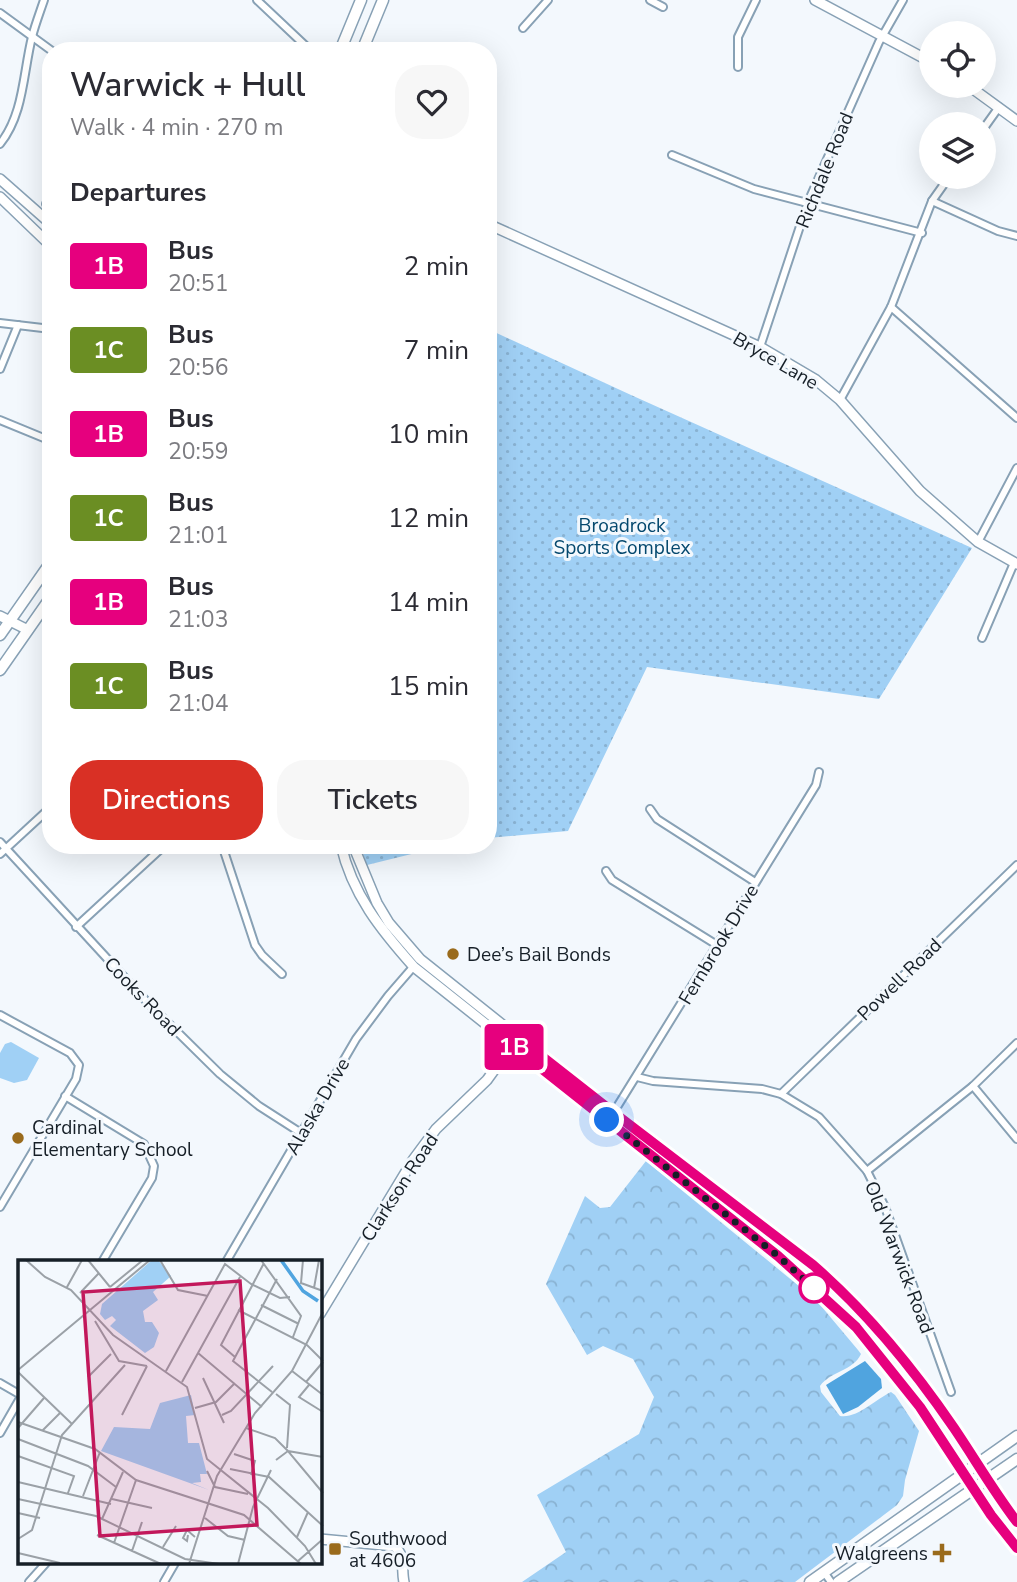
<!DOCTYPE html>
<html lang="en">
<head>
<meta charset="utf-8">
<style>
  body { margin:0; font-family:"Nunito Sans",sans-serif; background:#f7f7f7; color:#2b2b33; height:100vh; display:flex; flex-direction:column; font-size:26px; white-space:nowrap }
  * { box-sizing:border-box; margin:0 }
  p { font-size:23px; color:#7c7c81 }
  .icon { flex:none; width:38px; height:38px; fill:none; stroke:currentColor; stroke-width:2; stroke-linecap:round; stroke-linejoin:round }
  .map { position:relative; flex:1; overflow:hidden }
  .side { position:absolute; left:42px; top:42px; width:455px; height:812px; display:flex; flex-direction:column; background:#fff; border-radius:28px; box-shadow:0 7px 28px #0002 }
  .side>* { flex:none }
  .badge { padding:0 14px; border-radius:5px; font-size:24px; line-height:46px }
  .buttons { position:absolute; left:919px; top:21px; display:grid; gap:14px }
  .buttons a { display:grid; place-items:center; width:77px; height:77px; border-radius:50%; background:#fff; box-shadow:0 7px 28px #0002; font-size:35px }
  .you { position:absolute; width:35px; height:35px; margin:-18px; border:5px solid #fff; border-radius:50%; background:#1a73e8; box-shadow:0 0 0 10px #1a73e833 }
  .map>.badge { position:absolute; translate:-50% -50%; box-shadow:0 0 0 4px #fff }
  h2 { padding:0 28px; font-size:26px; line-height:63px }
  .round { display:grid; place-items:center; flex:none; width:74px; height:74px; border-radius:28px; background:#f7f7f7 }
  .head { display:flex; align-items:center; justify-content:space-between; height:119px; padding:0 28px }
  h1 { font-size:33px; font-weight:600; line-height:52px }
  .primary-button { display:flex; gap:14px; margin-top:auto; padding:14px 28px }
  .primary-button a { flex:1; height:80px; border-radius:28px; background:#d93025; color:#fff; font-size:28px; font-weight:600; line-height:80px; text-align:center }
  .primary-button a+a { background:#f7f7f7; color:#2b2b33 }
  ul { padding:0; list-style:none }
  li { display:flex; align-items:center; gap:21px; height:84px; padding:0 28px }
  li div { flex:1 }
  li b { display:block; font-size:26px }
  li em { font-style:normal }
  li .badge { min-width:77px; font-weight:700; text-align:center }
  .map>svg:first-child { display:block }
</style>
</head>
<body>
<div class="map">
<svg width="1017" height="1582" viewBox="0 0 1017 1582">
  <defs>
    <pattern id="forest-crowns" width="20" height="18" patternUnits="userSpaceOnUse" patternTransform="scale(1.75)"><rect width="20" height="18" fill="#a0d0f5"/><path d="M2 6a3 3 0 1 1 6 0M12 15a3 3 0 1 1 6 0" fill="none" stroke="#89b2d2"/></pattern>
    <pattern id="park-dots" width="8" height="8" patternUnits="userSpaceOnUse" patternTransform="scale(1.75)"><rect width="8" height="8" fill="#a0d0f5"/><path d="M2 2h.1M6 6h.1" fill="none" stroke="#89b2d2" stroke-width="1.8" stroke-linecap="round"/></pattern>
  </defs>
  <rect width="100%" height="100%" fill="#f3f8fd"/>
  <polygon fill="#a0d0f5" points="11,1042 39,1058 27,1080 14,1083 0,1078 0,1053 5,1044"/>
  <path fill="url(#forest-crowns)" d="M646 1161 816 1300 858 1350 861 1354C853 1371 831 1371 820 1386L821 1392 840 1416C857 1419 876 1399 891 1392L895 1395 919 1431 905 1480 903 1496 897 1505 795 1582H522L566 1552 537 1495 639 1434 654 1397 633 1359 603 1346 587 1355 546 1284 585 1196 600 1208 610 1207Z"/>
  <g fill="url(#park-dots)">
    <polygon points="488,329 631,395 972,548 879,699 647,667 568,831 488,838"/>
    <polygon points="360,845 448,845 367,865"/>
  </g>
  <polygon fill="#50a4df" points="865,1361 881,1379 882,1388 858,1407 843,1414 826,1385"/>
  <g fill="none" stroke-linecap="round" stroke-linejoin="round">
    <defs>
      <g id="street">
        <polyline points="257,0 311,51"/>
        <polyline points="650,0 663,7"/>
        <polyline points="0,13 52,51"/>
        <polyline points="523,28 548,0"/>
        <polyline points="738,67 738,37 756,0"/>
        <polyline points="984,128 999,107"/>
        <path d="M0 144C24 114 23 73 32 37 35 25 40 12 44 0"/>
        <polyline points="672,155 754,189 922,233"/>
        <polyline points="932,201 998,231 1017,236"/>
        <polyline points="46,204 51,205"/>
        <polyline points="891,307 1017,418"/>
        <polyline points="0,323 51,329"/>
        <polyline points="760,347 808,202 879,42 903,0"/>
        <polyline points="0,369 18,325"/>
        <polyline points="840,400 891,307 932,201 949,177"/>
        <polyline points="0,420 51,441"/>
        <polyline points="978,542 1017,468"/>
        <polyline points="982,638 1014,563"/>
        <polyline points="650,809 657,819 755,882"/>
        <polyline points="0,842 148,1003 220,1074 259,1106 301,1133"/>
        <polyline points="222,845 255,945 262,955 282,974"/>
        <polyline points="0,854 51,807"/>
        <polyline points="606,871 612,880 717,945"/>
        <polyline points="76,927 165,845"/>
        <polyline points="0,1015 70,1053 79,1065 76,1079 0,1207"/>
        <polyline points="637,1077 653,1081 762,1089 781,1094 819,1117 867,1171 885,1207 951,1392"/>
        <polyline points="973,1086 1017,1139"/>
        <polyline points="781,1094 1017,865"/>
        <polyline points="65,1096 144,1144 154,1166 152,1178 102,1262"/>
        <polyline points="612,1115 816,785 819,772"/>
        <polyline points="867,1171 973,1086 1017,1043"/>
        <polyline points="226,1262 356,1039 388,996 414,966"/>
        <polyline points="0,1383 19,1394"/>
        <polyline points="0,1433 19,1400"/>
        <polyline points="824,1572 831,1582"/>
        <polyline points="29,1582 46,1563"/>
        <polyline points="164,1582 175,1563"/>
      </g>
      <g id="secondary">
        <polyline points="815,0 931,62"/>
        <polyline points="969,86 1017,121"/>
        <polyline points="0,179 51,224"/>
        <polyline points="0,197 51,246"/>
        <polyline points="488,224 760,347 816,380 840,400 920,491 978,542 1017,564"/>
        <polyline points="0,616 28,630"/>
        <path d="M341 845C352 894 381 930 414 967L778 1256 844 1314 890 1367 921 1407 991 1515 1017 1548"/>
        <path d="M353 845 377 903 389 923 420 959 613 1113 813 1265C868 1313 913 1368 954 1428 975 1459 994 1492 1017 1523"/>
        <polyline points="320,1314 413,1160 436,1129 487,1080 515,1041"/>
        <path d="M320 1539 394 1546C406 1555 401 1569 404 1582"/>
      </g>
      <g id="primary">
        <polyline points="340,51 361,0"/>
        <polyline points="362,51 383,0"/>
        <polyline points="0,635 51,562"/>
        <polyline points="0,670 51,597"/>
        <polyline points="810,1582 1017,1436"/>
        <polyline points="838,1582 1017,1459"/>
      </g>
    </defs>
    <use href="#street" stroke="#88a1b5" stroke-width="10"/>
    <use href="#secondary" stroke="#88a1b5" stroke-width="12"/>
    <use href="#primary" stroke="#88a1b5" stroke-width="13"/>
    <use href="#street" stroke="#fff" stroke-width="6"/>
    <use href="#secondary" stroke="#fff" stroke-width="9"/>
    <use href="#primary" stroke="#fff" stroke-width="10"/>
  </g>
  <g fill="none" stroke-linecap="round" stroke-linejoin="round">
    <defs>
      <path id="line" d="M1017 1522C994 1492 975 1459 954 1428 913 1368 868 1313 813 1265L614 1113 517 1037 512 1045 778 1256 856 1327 920 1407 991 1515 1017 1548"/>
    </defs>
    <use href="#line" stroke="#fff" stroke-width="16"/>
    <use href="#line" stroke="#e6007e" stroke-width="10"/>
    <polyline stroke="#161f27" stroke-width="7" stroke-dasharray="0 12.6" points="607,1120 778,1256 814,1288"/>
  </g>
  <g fill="#9a6b1c" stroke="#f3f8fd" stroke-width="2.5">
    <circle cx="453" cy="954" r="7"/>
    <circle cx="18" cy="1138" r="7"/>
    <rect x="328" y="1542" width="14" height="14" rx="3.5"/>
    <path d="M938.5 1542.5h7v7h7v7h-7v7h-7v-7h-7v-7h7z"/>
  </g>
  <circle fill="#fff" stroke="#e6007e" stroke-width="3.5" cx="814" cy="1288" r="14"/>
  <g text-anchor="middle" stroke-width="6" stroke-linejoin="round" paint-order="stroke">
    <g font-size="19" fill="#161f27" stroke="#f3f8fd">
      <text transform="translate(824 170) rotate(-68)" y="7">Richdale Road</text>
      <text transform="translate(776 360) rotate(30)" y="7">Bryce Lane</text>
      <text transform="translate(718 944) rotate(-59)" y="7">Fernbrook Drive</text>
      <text transform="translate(899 979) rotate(-44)" y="7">Powell Road</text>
      <text transform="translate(143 996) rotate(46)" y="7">Cooks Road</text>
      <text transform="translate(317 1106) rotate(-60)" y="7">Alaska Drive</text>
      <text transform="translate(399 1187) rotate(-57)" y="7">Clarkson Road</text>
      <text transform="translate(900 1257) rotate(69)" y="7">Old Warwick Road</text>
    </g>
    <g font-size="19" fill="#04486e" stroke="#f3f8fd">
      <text x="622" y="532">Broadrock<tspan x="622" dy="22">Sports Complex</tspan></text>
    </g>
    <g font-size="19" fill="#161f27" stroke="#f3f8fd" text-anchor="start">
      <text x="467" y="961">Dee’s Bail Bonds</text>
      <text x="32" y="1134">Cardinal<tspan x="32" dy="22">Elementary School</tspan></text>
      <text x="349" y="1545">Southwood<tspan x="349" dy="22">at 4606</tspan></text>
      <text x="928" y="1560" text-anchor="end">Walgreens</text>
    </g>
  </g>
  <g transform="translate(18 1260)">
    <rect width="304" height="304" fill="#f3f8fd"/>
    <path d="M134 0H140L153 16 135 32 140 40 125 51 127 62H134L141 73 136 87 127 93 92 66 98 60 94 56 87 60 82 54 84 44Z" fill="#a0d0f5"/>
    <path d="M173 135 177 155 168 156 170 183H181L189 214H182L183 222 174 223 191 230 83 191 96 167 132 169 142 143Z" fill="#a0d0f5"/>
    <path fill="none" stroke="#50a4df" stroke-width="3.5" d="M263 0 285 31 300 41"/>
    <path fill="none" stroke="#9ba1a7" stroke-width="2" d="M8 0 27 17 53 30 95 75 169 127 189 199 250 248 287 286 298 304M70 0 92 27M142 0 160 30 190 36M243 0 283 56 275 77M285 0 283 23 305 31M49 27 64 0M92 27 125 0M296 28 301 0M62 33 81 13M243 45 281 64M220 50 289 85 305 101M77 61 101 101 129 106M180 93 244 147M217 97 203 85 246 3M0 110 132 0M148 111 207 4 233 24 262 38 272 37M274 111 305 135M0 112 54 164M70 117 93 94M185 118 206 163M164 122 222 17M288 122 305 102M291 125 281 137 305 152M254 132 215 101 259 19M258 134 272 145 269 188M177 148 198 142 217 123M104 155 129 106M204 155 213 151 255 106M0 162 77 189 118 220 226 255 283 304M0 168 26 138M228 168 257 178 270 191 305 197M24 171 42 153M0 179 70 206 98 227M216 194 237 201 233 215M0 196 56 216 50 233M258 200 270 191 305 233M212 209 251 217 305 266M189 211 197 227 230 234M0 222 93 244M65 236 82 192M0 239 78 256 167 299 201 304M94 239 134 248M0 253 22 258M187 258 210 276 227 280M84 259 105 212M79 275 143 304M170 275 169 281 165 278 169 270 177 277M279 277 290 252M0 279 14 270 44 175 107 105M96 283 118 220M145 287 158 266M114 291 124 262M0 293 42 303M280 301 305 279M171 304 199 216 237 153 274 111 305 52M220 304 235 247 253 210"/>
    <path fill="#c2185b" fill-opacity="0.15" stroke="#c2185b" stroke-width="3.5" d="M222 21 239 265 82 276 65 32Z"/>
    <rect width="304" height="304" fill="none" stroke="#161f27" stroke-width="3.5"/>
  </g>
</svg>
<div class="buttons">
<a><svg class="icon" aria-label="locate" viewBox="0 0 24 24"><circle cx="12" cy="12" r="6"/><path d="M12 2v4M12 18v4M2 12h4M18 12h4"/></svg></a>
<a><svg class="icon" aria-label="layers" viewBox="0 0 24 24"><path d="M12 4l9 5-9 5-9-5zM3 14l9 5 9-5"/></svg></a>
</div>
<div class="you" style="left:607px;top:1120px"></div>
<b class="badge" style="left:514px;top:1047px;background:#e6007e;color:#fff">1B</b>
<section class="side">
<div class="head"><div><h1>Warwick + Hull</h1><p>Walk · 4 min · 270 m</p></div><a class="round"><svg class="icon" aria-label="heart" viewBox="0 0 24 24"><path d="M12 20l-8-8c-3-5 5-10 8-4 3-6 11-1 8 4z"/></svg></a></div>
<h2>Departures</h2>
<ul>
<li><span class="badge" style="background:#e6007e;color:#fff">1B</span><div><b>Bus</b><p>20:51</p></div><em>2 min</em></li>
<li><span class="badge" style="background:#6b8e23;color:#fff">1C</span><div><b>Bus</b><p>20:56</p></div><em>7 min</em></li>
<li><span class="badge" style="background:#e6007e;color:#fff">1B</span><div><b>Bus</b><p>20:59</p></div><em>10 min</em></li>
<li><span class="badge" style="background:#6b8e23;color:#fff">1C</span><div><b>Bus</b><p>21:01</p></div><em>12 min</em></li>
<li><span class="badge" style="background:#e6007e;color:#fff">1B</span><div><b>Bus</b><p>21:03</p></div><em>14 min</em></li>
<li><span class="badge" style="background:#6b8e23;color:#fff">1C</span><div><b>Bus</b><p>21:04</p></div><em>15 min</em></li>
</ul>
<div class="primary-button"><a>Directions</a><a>Tickets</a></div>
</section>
</div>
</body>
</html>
